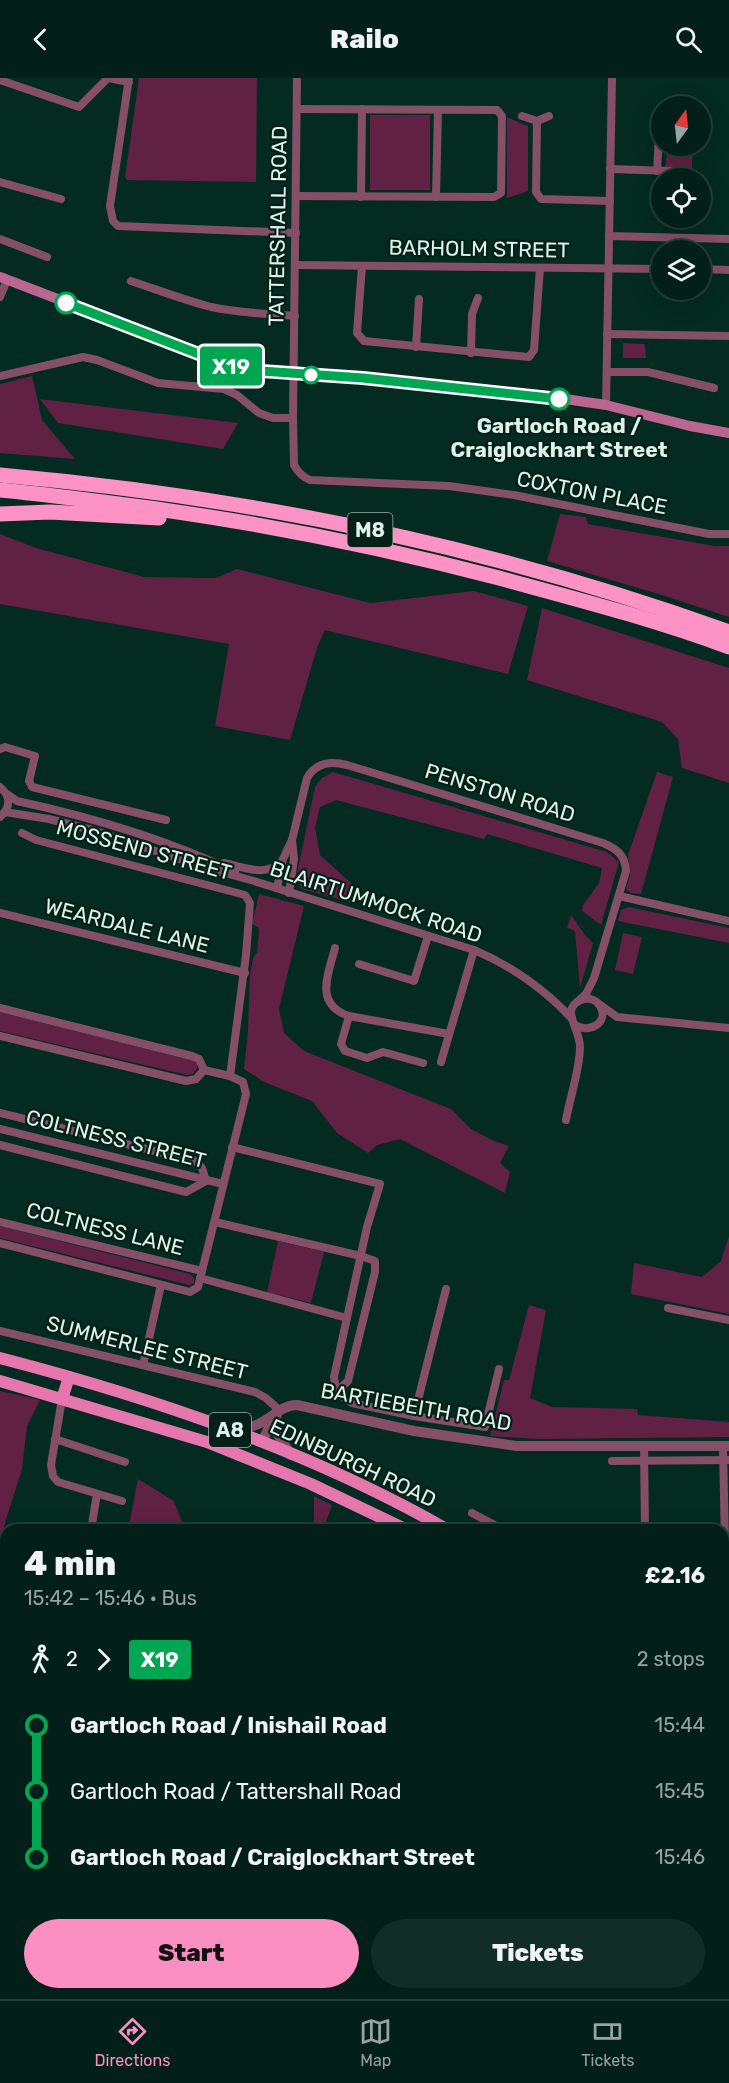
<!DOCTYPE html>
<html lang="en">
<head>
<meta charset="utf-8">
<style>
  body { margin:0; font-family:Rubik,sans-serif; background:#102d26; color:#f1f3f6; height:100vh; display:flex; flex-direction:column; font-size:22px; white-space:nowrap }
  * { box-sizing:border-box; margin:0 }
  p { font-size:20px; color:#96a3a2 }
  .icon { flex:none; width:33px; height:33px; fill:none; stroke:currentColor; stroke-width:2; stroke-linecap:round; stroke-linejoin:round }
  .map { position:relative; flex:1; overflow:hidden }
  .drawer { position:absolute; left:0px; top:1446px; width:729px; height:476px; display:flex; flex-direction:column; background:#022019; border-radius:18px 18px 0 0; box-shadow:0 6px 24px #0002,0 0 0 2px #233e38 }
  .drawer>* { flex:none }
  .badge { padding:0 12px; border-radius:4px; font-size:21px; line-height:39px }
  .needle { width:39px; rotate:15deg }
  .tools { position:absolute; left:651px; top:18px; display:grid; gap:12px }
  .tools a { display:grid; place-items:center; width:60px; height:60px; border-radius:50%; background:#022019; box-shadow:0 6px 24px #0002,0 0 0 2px #233e38; font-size:30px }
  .map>.badge { position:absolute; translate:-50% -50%; box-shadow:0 0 0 3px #fff }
  .legs { display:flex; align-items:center; gap:9px; height:66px; padding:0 24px; font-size:20px }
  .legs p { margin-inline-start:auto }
  .overview { display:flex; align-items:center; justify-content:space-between; height:102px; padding:0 24px }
  h1 { font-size:33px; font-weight:800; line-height:45px }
  .button { display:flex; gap:12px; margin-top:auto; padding:12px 24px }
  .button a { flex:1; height:69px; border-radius:36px; background:#fc8fc2; color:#111; font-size:24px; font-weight:800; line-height:69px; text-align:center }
  .button a+a { background:#102d26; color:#f1f3f6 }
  ul { padding:0 24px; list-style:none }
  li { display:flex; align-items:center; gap:21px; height:66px; font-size:22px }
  li i { display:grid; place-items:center; width:9px; height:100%; margin:0 8px; background:currentColor }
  li i::after { content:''; width:15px; height:15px; margin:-8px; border:4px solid; border-radius:50%; background:#022019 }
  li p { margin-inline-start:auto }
  li:first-child i { background:linear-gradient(#0000 50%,currentColor 0) }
  li:last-child i { background:linear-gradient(currentColor 50%,#0000 0) }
  header { display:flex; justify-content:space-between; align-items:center; height:78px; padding:0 24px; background:#022019; font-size:27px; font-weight:800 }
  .tab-bar { display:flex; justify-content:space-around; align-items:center; height:84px; border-top:2px solid #233e38; background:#022019; font-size:16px; color:#96a3a2 }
  .tab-bar a { display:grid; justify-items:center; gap:3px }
  .tab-bar .current { color:#fc8fc2 }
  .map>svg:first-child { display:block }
</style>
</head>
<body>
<header><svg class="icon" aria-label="back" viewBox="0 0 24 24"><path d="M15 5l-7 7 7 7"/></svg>Railo<svg class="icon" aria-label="search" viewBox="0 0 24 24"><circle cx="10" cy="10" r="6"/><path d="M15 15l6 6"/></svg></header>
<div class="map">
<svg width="729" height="1921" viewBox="0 0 729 1921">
  <rect width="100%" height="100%" fill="#032b21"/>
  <g fill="#612142">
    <polygon points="139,0 257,0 256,104 127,102 125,99"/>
    <rect x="370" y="37" width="60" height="75"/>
    <polygon points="507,39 528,48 528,113 507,120"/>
    <polygon points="668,68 692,68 692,90 665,89"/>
    <polygon points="623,265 645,266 646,280 623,280"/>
    <polygon points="32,298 42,342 75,381 0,375 0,306"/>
    <polygon points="40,321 238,345 223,371 58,345"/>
    <polygon points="560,436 586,439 588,446 715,468 729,468 729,539 665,518 547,483"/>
    <polygon points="0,456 36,470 144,499 216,500 237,491 370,525 474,513 528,528 508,596 325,552 317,570 290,662 215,648 229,566 0,526"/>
    <polygon points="542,530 729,590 729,705 682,690 678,661 662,644 527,602"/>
    <polygon points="333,694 607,774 619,784 601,847 582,833 583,827 599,805 602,790 487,756 484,761 336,722 320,729 315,750 320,777 359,812 353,825 302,811 296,800 315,709 322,700"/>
    <polygon points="657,694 673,699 641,816 631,815 626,811 630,797 628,777"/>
    <polygon points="259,816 304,828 279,931 284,955 304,973 451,1031 471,1051 494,1063 509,1068 500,1085 510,1094 505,1115 400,1061 377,1067 368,1075 337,1055 312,1023 264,1004 244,991 248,952 250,896 253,880 257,874 259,852 258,849 252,846"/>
    <polygon points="629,829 729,850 729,865 618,843 621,832"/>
    <polygon points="571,837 585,857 593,865 580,910 575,853 567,850"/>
    <polygon points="623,855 642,859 633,896 615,892"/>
    <polygon points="0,934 192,982 197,985 197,991 193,996 187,997 0,953"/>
    <polygon points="0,1148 190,1196 194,1200 194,1205 189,1207 0,1160"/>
    <polygon points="729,1158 729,1236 631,1216 634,1185 702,1199 721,1183"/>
    <polygon points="278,1163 324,1174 311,1225 267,1214"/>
    <polygon points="529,1227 546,1232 530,1320 552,1329 637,1331 638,1337 729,1344 729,1359 539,1361 490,1358 504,1302 509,1302"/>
    <polygon points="0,1313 40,1322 27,1348 22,1391 5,1445 0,1471"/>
    <polygon points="138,1401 174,1423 185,1452 128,1452"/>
    <polygon points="314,1418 332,1427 323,1452 314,1452"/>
    <polygon points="0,1726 6,1727 6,1876 0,1875"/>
    <polygon points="729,1734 729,1816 723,1811 723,1741"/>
    <polygon points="577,1916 627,1916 624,1921 582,1921"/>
  </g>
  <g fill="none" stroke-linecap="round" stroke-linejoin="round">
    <g stroke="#844f67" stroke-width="8">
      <polyline points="108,0 129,4"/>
      <polyline points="129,0 110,128 113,143 118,148 296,155"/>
      <path d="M297 0 293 340 294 387C298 394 302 399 310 402L449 408 514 417 709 456H729"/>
      <polyline points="0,2 79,29 108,0"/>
      <polyline points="522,38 537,43 549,38"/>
      <polyline points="537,43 536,114 541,121 610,123"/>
      <polyline points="610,91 673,93"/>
      <polyline points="657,93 660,38 662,38"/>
      <polyline points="0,104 61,121"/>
      <polyline points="296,118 494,119 501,115 502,38 497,32 297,31"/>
      <polyline points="361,119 362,31"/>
      <polyline points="436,119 438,32"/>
      <polyline points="609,158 729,161"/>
      <polyline points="0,161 47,179"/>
      <polyline points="295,187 662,191"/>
      <polyline points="362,188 357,255 364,263 529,279 534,272 540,190"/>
      <polyline points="700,191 729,192"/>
      <path d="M131 203C158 212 184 222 211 229 239 235 267 236 295 238"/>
      <polyline points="0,219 7,202"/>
      <polyline points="607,256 729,258"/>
      <polyline points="416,269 419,221"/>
      <polyline points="471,275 472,236 478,220"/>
      <polyline points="607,294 648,294 714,310"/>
      <polyline points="0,298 83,279 97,282 158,305 224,311 237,317 259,335 273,340 293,340"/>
      <polyline points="606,327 612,0"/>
      <polyline points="0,671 5,669 35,678 29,703 32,709 166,742"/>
      <path d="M0 709C11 718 11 729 0 739"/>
      <path d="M7 716 17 723C91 739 166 761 235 794"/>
      <path d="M5 734 49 741 96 753 203 789 254 803 474 872C510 887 546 912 572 941"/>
      <path d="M224 785C243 789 266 800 282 783"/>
      <path d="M277 810 283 781 292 762 307 700C316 684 331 683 347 687L603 765C617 771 625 777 626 793L594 900 586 916 577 924"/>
      <polyline points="289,815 294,781 292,762"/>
      <polyline points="619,818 729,843"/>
      <polyline points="0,835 245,895"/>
      <path d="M335 870C328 897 314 926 349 938L449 956"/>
      <polyline points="359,886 414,903 428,858"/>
      <polyline points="599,926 617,939 729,950"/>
      <polyline points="0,930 192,978 199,981 204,992 230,998"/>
      <polyline points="349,938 341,966 345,973 367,980 383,974 423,985"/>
      <polyline points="0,958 186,1003 196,1001 204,992"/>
      <polyline points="441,984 474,872"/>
      <polyline points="0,1035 195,1083 202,1090 206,1103 186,1114 0,1067"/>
      <path d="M566 1042C570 1019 580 991 580 969 580 956 570 942 571 933 574 920 593 916 600 928 610 945 587 957 574 946"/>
      <polyline points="0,1051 223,1106"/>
      <polyline points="232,1069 380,1106 367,1149 334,1299 336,1314"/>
      <polyline points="0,1144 202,1193"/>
      <polyline points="215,1144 361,1178 375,1183 375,1194 348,1303 336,1314"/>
      <polyline points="0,1165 190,1214 198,1209 246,1016 243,1004 230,998 246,877 250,825 245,817 36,762 22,755"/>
      <polyline points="200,1200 347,1240"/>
      <polyline points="668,1230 729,1242"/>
      <polyline points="0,1253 255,1314 266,1320 279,1332"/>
      <polyline points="143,1287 161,1207"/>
      <polyline points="336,1314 352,1325 414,1338 485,1349 499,1291"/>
      <polyline points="62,1321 51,1387 53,1398 58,1404 122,1423"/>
      <polyline points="414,1338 446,1211"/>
      <polyline points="55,1361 125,1384"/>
      <polyline points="644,1368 645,1452"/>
      <polyline points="723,1368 725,1467 729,1489"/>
      <polyline points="612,1383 729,1382"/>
      <polyline points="472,1435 504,1452"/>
      <polyline points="91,1452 97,1416"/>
      <polyline points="723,1601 729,1606"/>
      <polyline points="723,1685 729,1690"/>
      <polyline points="723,1731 729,1724"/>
      <polyline points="723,1819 729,1823"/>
      <polyline points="723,1841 729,1833"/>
      <polyline points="723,1880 729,1884"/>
      <polyline points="353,1916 353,1921"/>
      <polyline points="432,1916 433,1921"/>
      <polyline points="494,1916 495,1921"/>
      <polyline points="568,1916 569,1921"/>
      <polyline points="693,1916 693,1921"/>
      <path d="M156 1921C166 1918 176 1913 185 1921"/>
      <polyline points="275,1921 276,1918 300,1916"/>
      <polyline points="627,1921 628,1916"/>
    </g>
    <g stroke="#844f67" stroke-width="10">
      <polyline points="277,1334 275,1352 291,1377"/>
      <path d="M224 1345C233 1347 243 1350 253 1348 269 1344 279 1327 297 1327L414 1353 517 1368H729"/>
      <polyline points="262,1364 274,1339"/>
    </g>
    <polyline stroke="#bb668e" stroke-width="10" points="0,199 230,287 246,292 363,300 538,317 606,327 690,348 729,355"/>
    <g stroke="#e577ac" stroke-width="12">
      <path d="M0 1280C154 1320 310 1373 448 1452"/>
      <polyline points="0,1303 207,1364 311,1406 407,1452"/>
      <polyline points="62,1321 69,1299"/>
      <polyline points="723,1632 729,1637"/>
      <polyline points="723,1655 729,1660"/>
    </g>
    <g stroke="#fd93c5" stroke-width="15">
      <path d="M0 397C248 419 494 469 729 554"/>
      <path d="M0 412C32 415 63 419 95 423 231 439 366 465 499 500 576 521 654 541 729 569"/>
      <polyline points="0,436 50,434 159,440"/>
    </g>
  </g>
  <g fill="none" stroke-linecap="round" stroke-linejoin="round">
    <defs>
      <polyline id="line-1" points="66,225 230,288 246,292 363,300 559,321"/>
    </defs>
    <use href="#line-1" stroke="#fff" stroke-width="14"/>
    <use href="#line-1" stroke="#00a651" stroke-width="9"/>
  </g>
  <g fill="#fff" stroke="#00a651" stroke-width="3">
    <circle cx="66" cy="225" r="10"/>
    <circle cx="311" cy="297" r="8"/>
    <circle cx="559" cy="321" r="10"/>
  </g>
  <g text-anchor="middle" stroke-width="4.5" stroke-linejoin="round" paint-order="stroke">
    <g fill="#042018" stroke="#9db3ac" stroke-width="1.5">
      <rect x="347.5" y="435" width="45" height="34" rx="4.5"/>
      <rect x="209" y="1335" width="42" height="34" rx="4.5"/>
    </g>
    <g font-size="20" font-weight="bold" fill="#def2eb">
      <text x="370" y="459">M8</text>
      <text x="230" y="1359">A8</text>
    </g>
    <g font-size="21" fill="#def2eb" stroke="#042018">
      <text transform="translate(278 148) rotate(-89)" y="7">TATTERSHALL ROAD</text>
      <text transform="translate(479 171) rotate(1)" y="7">BARHOLM STREET</text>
      <text transform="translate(592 415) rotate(11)" y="7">COXTON PLACE</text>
      <text transform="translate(500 715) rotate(17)" y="7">PENSTON ROAD</text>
      <text transform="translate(144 772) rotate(15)" y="7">MOSSEND STREET</text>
      <text transform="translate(376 824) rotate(18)" y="7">BLAIRTUMMOCK ROAD</text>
      <text transform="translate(127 848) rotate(14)" y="7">WEARDALE LANE</text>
      <text transform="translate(116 1061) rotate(14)" y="7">COLTNESS STREET</text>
      <text transform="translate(105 1151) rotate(14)" y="7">COLTNESS LANE</text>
      <text transform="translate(147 1270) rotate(14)" y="7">SUMMERLEE STREET</text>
      <text transform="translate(416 1329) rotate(10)" y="7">BARTIEBEITH ROAD</text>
      <text transform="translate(353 1385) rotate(25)" y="7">EDINBURGH ROAD</text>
    </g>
    <g font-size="21" font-weight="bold" fill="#def2eb" stroke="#042018">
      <text x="559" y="355">Gartloch Road /<tspan x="559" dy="24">Craiglockhart Street</tspan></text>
    </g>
  </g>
</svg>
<div class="tools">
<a><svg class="needle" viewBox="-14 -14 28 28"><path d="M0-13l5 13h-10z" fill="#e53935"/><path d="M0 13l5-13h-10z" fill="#96a3a2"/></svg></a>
<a><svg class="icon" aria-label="locate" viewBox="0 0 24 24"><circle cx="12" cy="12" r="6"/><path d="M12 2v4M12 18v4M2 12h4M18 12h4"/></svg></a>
<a><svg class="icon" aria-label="layers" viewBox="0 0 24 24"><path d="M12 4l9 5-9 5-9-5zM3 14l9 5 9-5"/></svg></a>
</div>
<b class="badge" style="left:231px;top:288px;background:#00a651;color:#fff">X19</b>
<section class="drawer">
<div class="overview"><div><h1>4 min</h1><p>15:42 – 15:46 · Bus</p></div><b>£2.16</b></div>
<div class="legs"><svg class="icon" aria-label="walk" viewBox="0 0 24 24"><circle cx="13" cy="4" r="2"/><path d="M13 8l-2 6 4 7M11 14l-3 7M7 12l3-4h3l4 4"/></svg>2<svg class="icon" aria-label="forward" viewBox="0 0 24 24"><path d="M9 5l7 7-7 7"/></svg><b class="badge" style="background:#00a651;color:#fff">X19</b><p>2 stops</p></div>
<ul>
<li><i style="color:#00a651"></i><b>Gartloch Road / Inishail Road</b><p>15:44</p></li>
<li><i style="color:#00a651"></i><span>Gartloch Road / Tattershall Road</span><p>15:45</p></li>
<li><i style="color:#00a651"></i><b>Gartloch Road / Craiglockhart Street</b><p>15:46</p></li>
</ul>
<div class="button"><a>Start</a><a>Tickets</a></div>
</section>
</div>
<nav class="tab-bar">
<a class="current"><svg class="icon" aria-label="directions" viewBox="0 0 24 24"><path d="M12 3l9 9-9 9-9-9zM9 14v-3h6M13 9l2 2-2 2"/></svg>Directions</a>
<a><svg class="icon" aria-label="map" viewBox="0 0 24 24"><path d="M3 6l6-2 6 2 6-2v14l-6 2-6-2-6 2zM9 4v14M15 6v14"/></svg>Map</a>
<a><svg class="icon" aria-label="tickets" viewBox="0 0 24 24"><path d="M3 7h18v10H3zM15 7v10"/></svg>Tickets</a>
</nav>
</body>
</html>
